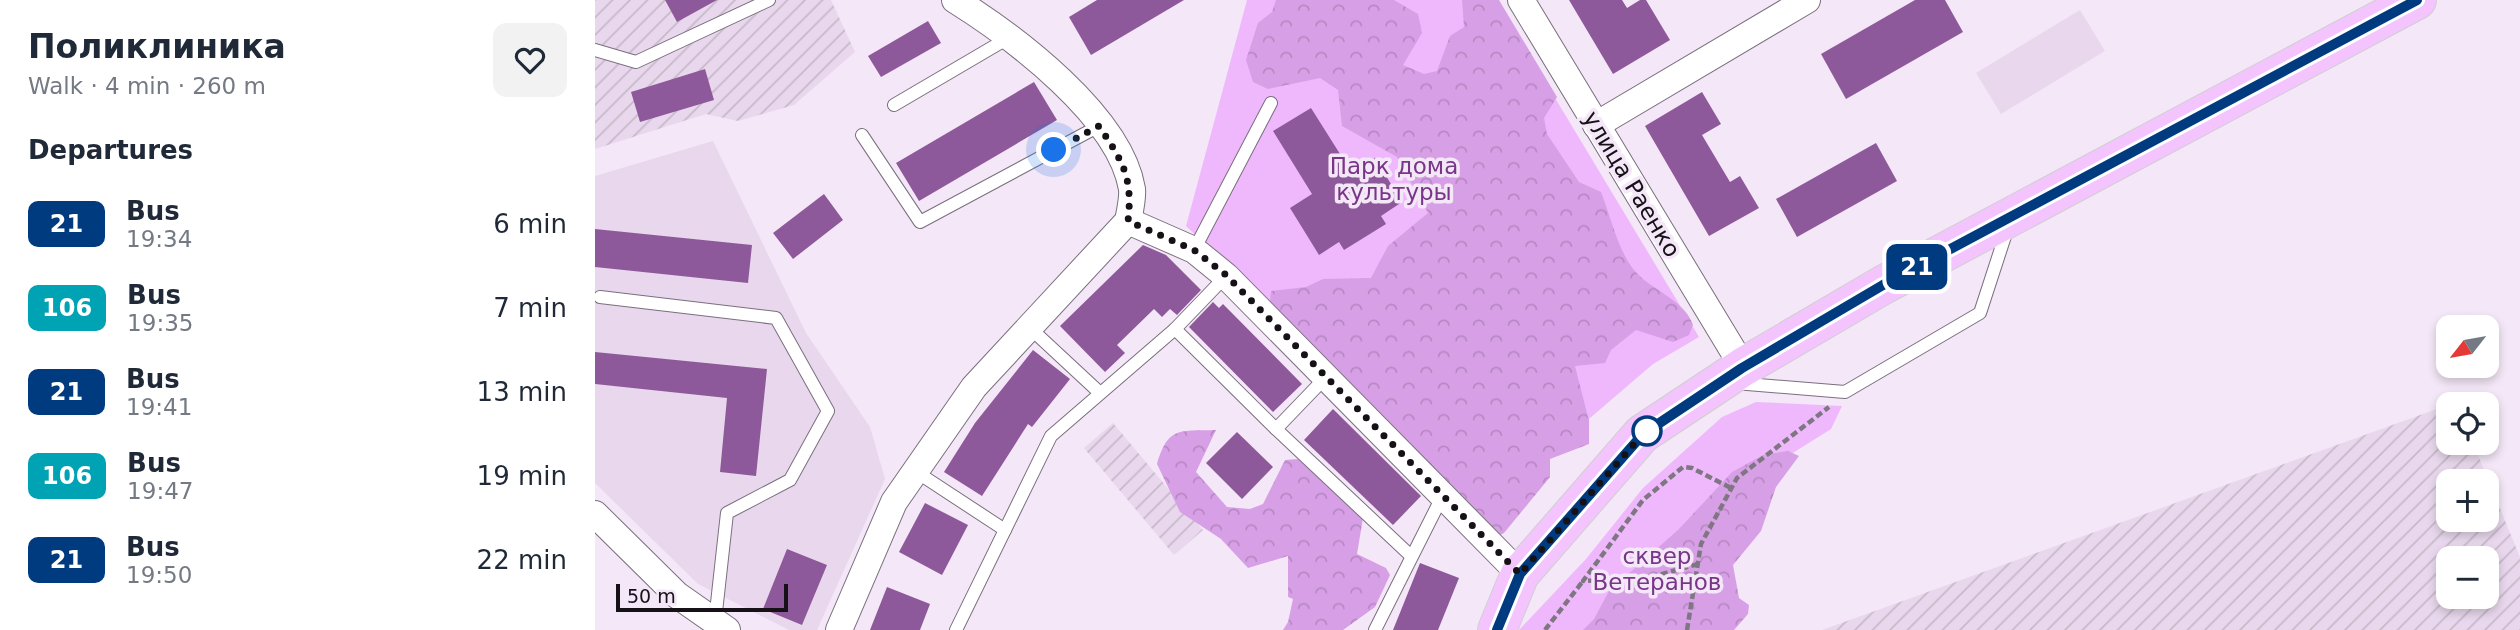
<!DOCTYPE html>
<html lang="en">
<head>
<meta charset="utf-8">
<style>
  body { margin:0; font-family:"DejaVu Sans",sans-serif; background:#f2f2f3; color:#1f2937; height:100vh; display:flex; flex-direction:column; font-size:26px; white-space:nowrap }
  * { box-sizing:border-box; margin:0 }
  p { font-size:23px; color:#747a83 }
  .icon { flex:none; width:38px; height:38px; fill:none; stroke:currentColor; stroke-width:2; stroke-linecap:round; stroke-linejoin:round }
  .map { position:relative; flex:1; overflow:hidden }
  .side { display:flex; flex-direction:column; background:#fff; width:595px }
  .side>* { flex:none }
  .badge { padding:0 14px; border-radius:10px; font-size:24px; line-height:46px }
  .needle { width:46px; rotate:239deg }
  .buttons { position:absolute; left:1841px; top:315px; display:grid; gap:14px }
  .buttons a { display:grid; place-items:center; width:63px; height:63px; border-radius:14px; background:#fff; box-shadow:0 4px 10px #0003; font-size:35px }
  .scale { position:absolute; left:21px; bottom:18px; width:172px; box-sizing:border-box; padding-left:7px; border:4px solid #151116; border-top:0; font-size:19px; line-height:24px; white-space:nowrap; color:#151116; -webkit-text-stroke:5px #f4e7f7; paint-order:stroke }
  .you { position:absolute; width:35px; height:35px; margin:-18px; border:5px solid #fff; border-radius:50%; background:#1a73e8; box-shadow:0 0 0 10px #1a73e833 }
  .map>.badge { position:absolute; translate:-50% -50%; box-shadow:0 0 0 4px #fff }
  h2 { padding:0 28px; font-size:26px; line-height:63px }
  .round { display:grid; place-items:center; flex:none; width:74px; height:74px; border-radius:14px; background:#f2f2f3 }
  .head { display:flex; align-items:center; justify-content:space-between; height:119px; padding:0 28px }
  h1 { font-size:33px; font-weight:600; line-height:52px }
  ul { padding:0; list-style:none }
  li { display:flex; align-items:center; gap:21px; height:84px; padding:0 28px }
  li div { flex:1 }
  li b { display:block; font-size:26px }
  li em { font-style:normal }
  li .badge { min-width:77px; font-weight:700; text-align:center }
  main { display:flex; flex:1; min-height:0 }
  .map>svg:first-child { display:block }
</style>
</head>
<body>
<main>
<section class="side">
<div class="head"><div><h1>Поликлиника</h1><p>Walk · 4 min · 260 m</p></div><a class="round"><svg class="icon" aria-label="heart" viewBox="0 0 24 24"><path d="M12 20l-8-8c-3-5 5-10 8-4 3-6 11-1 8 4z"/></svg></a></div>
<h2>Departures</h2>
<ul>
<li><span class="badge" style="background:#003b80;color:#fff">21</span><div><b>Bus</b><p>19:34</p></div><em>6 min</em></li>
<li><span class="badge" style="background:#00a3b4;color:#fff">106</span><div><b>Bus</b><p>19:35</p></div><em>7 min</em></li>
<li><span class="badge" style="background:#003b80;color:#fff">21</span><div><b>Bus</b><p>19:41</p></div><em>13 min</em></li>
<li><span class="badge" style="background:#00a3b4;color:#fff">106</span><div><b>Bus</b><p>19:47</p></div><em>19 min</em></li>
<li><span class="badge" style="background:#003b80;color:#fff">21</span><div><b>Bus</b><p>19:50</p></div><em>22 min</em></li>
</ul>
</section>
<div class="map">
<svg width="1925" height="630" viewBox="0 0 1925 630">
  <defs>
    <pattern id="industrial-furrows" width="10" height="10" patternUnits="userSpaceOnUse" patternTransform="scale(1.75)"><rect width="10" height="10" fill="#e9d8ed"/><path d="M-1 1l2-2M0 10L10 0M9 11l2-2" fill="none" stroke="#c7b8ca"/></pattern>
    <pattern id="forest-crowns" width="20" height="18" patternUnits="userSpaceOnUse" patternTransform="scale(1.75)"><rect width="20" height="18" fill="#d79fe5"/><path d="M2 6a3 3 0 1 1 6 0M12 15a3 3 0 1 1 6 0" fill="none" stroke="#b888c4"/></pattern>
  </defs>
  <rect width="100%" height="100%" fill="#f4e7f7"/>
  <g fill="#e9d8ed">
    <polygon points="1485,10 1510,51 1406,114 1381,73"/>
    <polygon points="118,141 211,333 275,427 290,479 222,630 194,630 103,584 0,483 0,176"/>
  </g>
  <g fill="url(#industrial-furrows)" fill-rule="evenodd">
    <polygon points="0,0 236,0 260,52 199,105 143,121 111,114 0,149"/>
    <path d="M1853 405V443H1878L1925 557V630H1227ZM1853 481H1892V520H1853ZM1853 558H1892V597H1853Z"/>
    <polygon points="518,423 608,530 579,555 489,448"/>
  </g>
  <g fill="#efb8fd">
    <polygon points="652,0 901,0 1104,337 1058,364 960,448 900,525 591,226"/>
    <polygon points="1161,402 1247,406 1236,429 1132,494 1116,630 924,630 991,559 1048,488 1127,417"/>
  </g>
  <g fill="url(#forest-crowns)">
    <path d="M681 0H799L823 14 827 33 808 65 829 74 842 71 855 36 869 27 867 0H904L962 97 949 118 952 134 984 182 1006 192C1015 215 1021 242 1034 263 1050 290 1088 296 1098 325L1094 335 1078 342 1041 330 1016 350 1010 363 980 366 994 421V444L955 459V477L909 533 897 539 672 328 676 291 711 287 728 279 776 278 793 246 833 213 802 157 747 126 743 90 725 78 673 89 658 82 651 60 663 23 677 12Z"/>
    <path d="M621 430 601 472 632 507 655 509 668 504 690 460 703 459 768 518 762 554 791 568 795 575 780 607 748 630H688L693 622 698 599 693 597V556L653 568 626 539 585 512 562 464C573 426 585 431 621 430Z"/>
    <polygon points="1193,451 1204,456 1181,487 1166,531 1138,565 1144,598 1154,605 1153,614 1139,630 988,630 999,619 1014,591 1084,529 1137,472 1168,455"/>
  </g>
  <g fill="#8e599a">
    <polygon points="70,0 122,0 82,22"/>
    <polygon points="502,0 589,0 496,55 474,17"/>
    <polygon points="974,0 1027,0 1032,8 1045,0 1051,0 1075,40 1018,74"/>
    <polygon points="1320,0 1350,0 1368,32 1251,99 1226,54"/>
    <polygon points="333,21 346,43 286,77 273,56"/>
    <polygon points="110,69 119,100 45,122 36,92"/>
    <polygon points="439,82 462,120 324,201 301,163"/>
    <polygon points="1107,92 1126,124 1107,135 1135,182 1145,176 1164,208 1114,236 1050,126"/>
    <polygon points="716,108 757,173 780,158 807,202 786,216 791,224 749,250 744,242 724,255 695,208 717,194 678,131"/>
    <polygon points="1281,143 1302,181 1202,237 1181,199"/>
    <polygon points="229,194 248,220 198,259 178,233"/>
    <polygon points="0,229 157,245 153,283 0,267"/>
    <polygon points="548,245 571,255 606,290 582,315 575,309 567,317 559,309 522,345 530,353 510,372 465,326"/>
    <polygon points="618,302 624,308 628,304 707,384 678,412 594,327"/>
    <polygon points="438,350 475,379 437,427 433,424 387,496 349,472 380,423"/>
    <polygon points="0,352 172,369 161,476 125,472 132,398 0,384"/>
    <polygon points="738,409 826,496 798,525 709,440"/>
    <polygon points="642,432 678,467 647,499 611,463"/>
    <polygon points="330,503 373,525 347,575 304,552"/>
    <polygon points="192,549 232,565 207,625 168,609"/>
    <polygon points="825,563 864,578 843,630 798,630"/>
    <polygon points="292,587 335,604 325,630 275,630"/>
  </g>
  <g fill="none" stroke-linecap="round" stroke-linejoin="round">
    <defs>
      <g id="lane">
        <polyline points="0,50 41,62 174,0"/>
        <polyline points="299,105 415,37"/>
        <polyline points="267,135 325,222 504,126"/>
        <polyline points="599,250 676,103"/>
        <polyline points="631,276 580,329 681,429"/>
        <polyline points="5,297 181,318 233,411 195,480 132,513 120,621"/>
        <polyline points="435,328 505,393"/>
        <polyline points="731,377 681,429 816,556"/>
        <polyline points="1140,383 1250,392 1385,313 1413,227"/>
        <polyline points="320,471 410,530"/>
        <polyline points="361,630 456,436 580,329"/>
        <polyline points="780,630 848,495"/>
      </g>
      <g id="street">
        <polyline points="926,0 1148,367"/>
        <polyline points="1001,125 1212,0"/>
        <polyline points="533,221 599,250 631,276 925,574"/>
        <polyline points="0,514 82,595 132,630"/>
        <path d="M244 630 299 502 379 387 533 221C535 211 538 198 537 189 525 116 419 37 360 0"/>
      </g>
      <polyline id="primary" points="902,630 925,574 1047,434 1148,367 1288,285 1822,0"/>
    </defs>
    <use href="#lane" stroke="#7a6f7d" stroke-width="14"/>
    <use href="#street" stroke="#7a6f7d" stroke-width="28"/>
    <use href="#primary" stroke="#d0cfd0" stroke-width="40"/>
    <g stroke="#7e7680" stroke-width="4.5" stroke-dasharray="7 3.5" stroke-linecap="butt">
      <polyline points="1103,564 1049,579 988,581 1048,500 1088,467 1097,468 1136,488"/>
      <polyline points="950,630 988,581"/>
      <polyline points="1092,630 1106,544 1142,478 1234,407"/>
    </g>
    <use href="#lane" stroke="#fff" stroke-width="12"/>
    <use href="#street" stroke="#fff" stroke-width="26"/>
    <use href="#primary" stroke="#f3c4fe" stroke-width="38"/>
  </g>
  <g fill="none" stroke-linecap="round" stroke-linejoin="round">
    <defs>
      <polyline id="line" points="902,630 925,574 1048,434 1147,368 1288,285 1822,0"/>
    </defs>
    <use href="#line" stroke="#fff" stroke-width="16"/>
    <use href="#line" stroke="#003b80" stroke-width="10"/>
    <path stroke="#151116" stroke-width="7" stroke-dasharray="0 12.6" d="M459 150 504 126C528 162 538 177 533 221L599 250 631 275 925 574 1048 434 1056 428 1052 431"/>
  </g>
  <circle fill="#fff" stroke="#003b80" stroke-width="3.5" cx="1052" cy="431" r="14"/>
  <g text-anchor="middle" stroke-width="7" stroke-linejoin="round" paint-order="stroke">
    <g font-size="23" fill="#783688" stroke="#f4e7f7">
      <text x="799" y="174">Парк дома<tspan x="799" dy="26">культуры</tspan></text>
      <text x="1062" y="564">сквер<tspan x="1062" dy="26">Ветеранов</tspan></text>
    </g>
    <g font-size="23" fill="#151116" stroke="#f4e7f7">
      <text transform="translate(1037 184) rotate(59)" y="8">улица Раенко</text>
    </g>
  </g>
</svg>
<div class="buttons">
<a><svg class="needle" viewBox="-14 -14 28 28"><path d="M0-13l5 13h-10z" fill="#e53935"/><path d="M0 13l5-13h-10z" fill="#747a83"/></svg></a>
<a><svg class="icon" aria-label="locate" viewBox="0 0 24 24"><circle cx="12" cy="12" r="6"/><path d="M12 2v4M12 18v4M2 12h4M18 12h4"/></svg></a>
<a>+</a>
<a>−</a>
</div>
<div class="scale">50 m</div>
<div class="you" style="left:459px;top:150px"></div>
<b class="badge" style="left:1322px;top:267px;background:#003b80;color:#fff">21</b>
</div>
</main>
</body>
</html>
